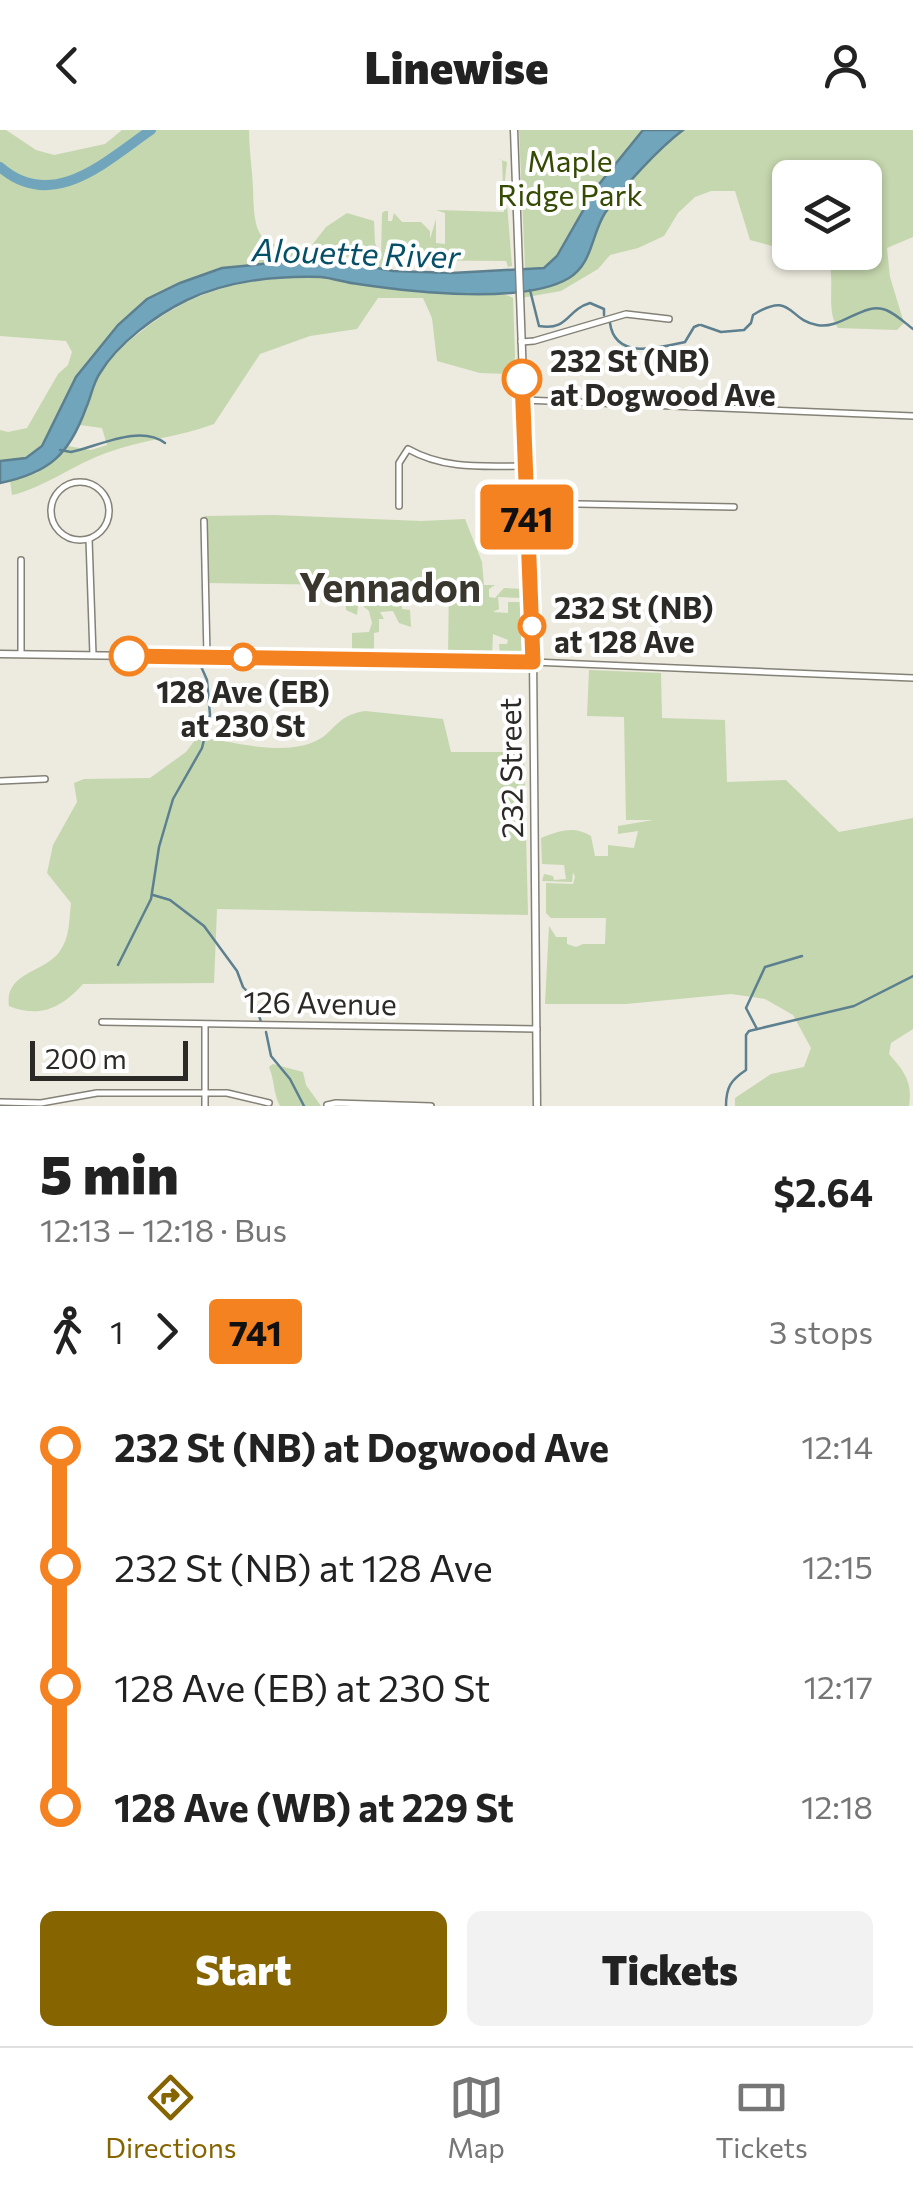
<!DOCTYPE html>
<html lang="en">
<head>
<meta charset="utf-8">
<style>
  body { margin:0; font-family:Commissioner,sans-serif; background:#f2f2f2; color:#222; height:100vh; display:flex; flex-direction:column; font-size:38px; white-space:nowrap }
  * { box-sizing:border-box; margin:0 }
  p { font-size:32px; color:#767676 }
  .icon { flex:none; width:55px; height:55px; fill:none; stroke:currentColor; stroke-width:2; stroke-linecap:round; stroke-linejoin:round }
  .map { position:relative; height:976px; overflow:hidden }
  .details { display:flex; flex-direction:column; background:#fff; flex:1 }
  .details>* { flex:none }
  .badge { padding:0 20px; border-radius:8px; font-size:35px; line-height:65px }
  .buttons { position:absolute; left:772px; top:30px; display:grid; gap:20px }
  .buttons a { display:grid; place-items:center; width:110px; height:110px; border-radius:15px; background:#fff; box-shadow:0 2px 8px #0004; font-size:50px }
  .scale { position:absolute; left:30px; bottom:25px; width:158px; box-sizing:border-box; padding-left:10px; border:5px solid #2c2a26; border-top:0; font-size:28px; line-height:35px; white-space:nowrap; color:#2c2a26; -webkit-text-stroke:8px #fff; paint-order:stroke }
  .map>.badge { position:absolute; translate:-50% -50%; box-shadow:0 0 0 5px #fff }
  .legs { display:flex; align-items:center; gap:15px; height:110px; padding:0 40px; font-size:32px }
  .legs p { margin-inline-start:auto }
  .overview { display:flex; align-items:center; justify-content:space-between; height:170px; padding:0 40px }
  h1 { font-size:55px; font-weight:800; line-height:75px }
  .cta { display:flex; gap:20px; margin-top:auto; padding:20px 40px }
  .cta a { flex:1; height:115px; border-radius:15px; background:#866500; color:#fff; font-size:40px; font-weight:800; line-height:115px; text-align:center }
  .cta a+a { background:#f2f2f2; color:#222 }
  ul { padding:0 40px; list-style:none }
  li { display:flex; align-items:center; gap:35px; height:120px; font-size:38px }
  li i { display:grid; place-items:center; width:15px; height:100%; margin:0 12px; background:currentColor }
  li i::after { content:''; width:25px; height:25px; margin:-12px; border:8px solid; border-radius:50%; background:#fff }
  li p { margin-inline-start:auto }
  li:first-child i { background:linear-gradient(#0000 50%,currentColor 0) }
  li:last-child i { background:linear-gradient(currentColor 50%,#0000 0) }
  header { display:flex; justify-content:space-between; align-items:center; height:130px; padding:0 40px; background:#fff; font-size:45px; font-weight:800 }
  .dock { display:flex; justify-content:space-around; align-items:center; height:140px; border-top:2px solid #e0e0e0; background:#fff; font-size:28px; color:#767676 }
  .dock a { display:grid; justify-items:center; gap:5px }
  .dock .current { color:#866500 }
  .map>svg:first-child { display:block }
</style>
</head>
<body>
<header><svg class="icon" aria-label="back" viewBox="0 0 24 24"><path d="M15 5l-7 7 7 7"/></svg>Linewise<svg class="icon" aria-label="person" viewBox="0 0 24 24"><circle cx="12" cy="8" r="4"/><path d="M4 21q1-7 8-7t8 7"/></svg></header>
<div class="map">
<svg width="913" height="976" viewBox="0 0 913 976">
  <rect width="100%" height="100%" fill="#edeadf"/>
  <g fill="#c5d7ae">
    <path d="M0 0H6L36 20 54 25 105 14 122 0H249C249 19 252 38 253 57 254 106 257 121 312 115L326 97 347 83 374 91 375 113 381 127 382 83 385 81H388V91H392L394 83 402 92H421L430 101V109L436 89V113L445 114V83L436 80 504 82 502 30 498 29 507 32 505 49 512 136 508 137 506 131 383 130 393 141 336 130H303L222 138 76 247 42 316 26 328 0 331V300L8 302 27 298 58 244 68 235 72 222 66 211 0 206Z"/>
    <path d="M519 0H913V107L887 118 890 147 904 193 897 200 838 198C825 181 836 150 828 129L794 123 865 122V48H790V121L750 110 735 61H711L695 67 678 83 664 106 638 118 610 125 598 139 561 161 521 168 520 161 526 160Z"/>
    <path d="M325 147C374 158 425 160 474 164 488 165 501 161 513 168L515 227 512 244 480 243 437 231 432 188 423 168H378L357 199 310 206 260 224 214 294C179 307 141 310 106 323 75 334 41 359 12 365L10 351 37 343 68 316 91 320 107 315 102 298 80 295C86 279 90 259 99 244 109 226 126 213 143 200 202 154 252 148 325 147Z"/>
    <polygon points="274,385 421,391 465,389 482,432 484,455 495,455 489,459 489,467 495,468 504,458 523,459 523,468 498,467 499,479 493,482 508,483 508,472 524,472 525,519 518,525 500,524 499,514 507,514 508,510 493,504 492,526 448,527 449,456 410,455 410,470 402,471 402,479 410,480 411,497 399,493 393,481 380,482 384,489 379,489 379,502 374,503 374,521 352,521 352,503 369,502 372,493 369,481 363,476 358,476 357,485 346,480 345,465 349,465 349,455 205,453 204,386"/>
    <path d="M589 540 661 543 662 588 725 590 727 652 786 650 839 702 913 688V899L891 913 889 924C904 941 913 952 909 976H735V968L771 944 804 937 811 918 793 885 765 869 731 864 626 874H545L549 796 556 807H567V814L576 817 583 814H605L606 788H551L546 783V753L573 754 575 747 573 742 572 752 542 751 544 744 553 746 554 750 566 749 564 735 542 734 541 708C558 701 574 695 591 706L595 726H608V715L634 718 638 701 618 704V696L653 690H626L624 587 587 586Z"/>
    <path d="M365 581 443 589 451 622H524L528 785 217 779 214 853 83 854C62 877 41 889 9 876 4 842 45 843 60 821 70 807 69 790 71 773L47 743 53 715 77 672 74 653 84 649 150 648 186 622 198 606C229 612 281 625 311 613 336 604 333 586 365 581Z"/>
    <path d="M273 934 303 942 306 955 321 976H280C273 963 275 951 269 937Z"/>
  </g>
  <path fill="#71a5bc" stroke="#5c808f" stroke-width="2.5" d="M643 0H683C659 18 622 58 605 83 591 105 593 133 569 148 524 175 411 162 358 154 346 153 333 148 321 147 275 146 229 150 187 170 156 185 118 213 100 243 93 253 91 267 86 278 69 325 49 343 0 353V331L26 328 42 316 76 247 118 195 147 169 180 153 222 138 303 130H336L393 141 452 143 544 138 557 126 596 58Z"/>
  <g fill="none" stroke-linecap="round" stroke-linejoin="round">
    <g stroke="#5c808f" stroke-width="2.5">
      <path d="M530 160 539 196C569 201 566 180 590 173L604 179V185"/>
      <path d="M610 193C615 230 658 218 685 212L694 197 699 195"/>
      <path d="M701 195 721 202 744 200 751 193 753 185C793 160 787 190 817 195 841 200 864 171 886 180 896 184 905 193 913 199"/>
      <path d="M60 320 71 322C99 316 140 294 165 313"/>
      <polyline points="183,519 185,522"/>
      <polyline points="153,765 170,770 204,796 237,841 243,857 254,869 261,892"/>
      <polyline points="118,835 151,769 159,717 173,669 202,618 210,585 207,550 200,534"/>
      <polyline points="757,899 746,878 765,837 802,826"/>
      <polyline points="266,902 271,926 290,949 304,976"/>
      <path d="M726 976C726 957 731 950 746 940V905L749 901 854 876 913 846"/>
    </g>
    <path stroke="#71a5bc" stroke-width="10" d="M0 37C53 83 106 31 151 0"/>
    <defs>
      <g id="street">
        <polyline points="521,212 534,211 626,184 669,189"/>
        <polyline points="524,270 913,286"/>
        <circle cx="80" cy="381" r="29"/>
        <polyline points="527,373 734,377"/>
        <path d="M399 376V333L408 319C445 340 484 336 526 336"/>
        <polyline points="204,391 207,526"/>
        <polyline points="89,409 93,525"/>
        <polyline points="21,430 21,524"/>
        <polyline points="533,532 913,548"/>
        <polyline points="0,651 45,649"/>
        <polyline points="102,892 537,899"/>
        <polyline points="205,895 205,976"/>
        <polyline points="0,972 41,973 97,963 227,963 269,973"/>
        <polyline points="327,975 336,973 431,976"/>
      </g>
      <g id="secondary">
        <polyline points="514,0 533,524 537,976"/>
        <polyline points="0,524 533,532"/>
      </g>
    </defs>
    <use href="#street" stroke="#848177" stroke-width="8"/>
    <use href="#secondary" stroke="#848177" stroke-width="9"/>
    <use href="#street" stroke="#fff" stroke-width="5"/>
    <use href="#secondary" stroke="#fff" stroke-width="6"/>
  </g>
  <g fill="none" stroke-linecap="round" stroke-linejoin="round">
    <defs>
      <polyline id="line-1" points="129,526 533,532 522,249"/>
    </defs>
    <use href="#line-1" stroke="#fff" stroke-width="22"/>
    <use href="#line-1" stroke="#f58220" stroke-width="15"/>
  </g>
  <g fill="#fff" stroke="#f58220" stroke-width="5">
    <circle cx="522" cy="249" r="18"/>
    <circle cx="532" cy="496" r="12"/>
    <circle cx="129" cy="526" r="18"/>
    <circle cx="243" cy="527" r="12"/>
  </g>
  <g text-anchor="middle" stroke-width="8" stroke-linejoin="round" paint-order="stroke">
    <g font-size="30" fill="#354a03" stroke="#fff">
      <text x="570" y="42">Maple<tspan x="570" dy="34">Ridge Park</tspan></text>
    </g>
    <g font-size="30" font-weight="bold" fill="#2c2a26" stroke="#fff" text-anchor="start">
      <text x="550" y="242">232 St (NB)<tspan x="550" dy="34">at Dogwood Ave</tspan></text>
      <text x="554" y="489">232 St (NB)<tspan x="554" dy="34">at 128 Ave</tspan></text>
      <text x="243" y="573" text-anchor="middle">128 Ave (EB)<tspan x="243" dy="34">at 230 St</tspan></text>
    </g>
    <g font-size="30" fill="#2c2a26" stroke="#fff">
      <text transform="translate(512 638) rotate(-91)" y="10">232 Street</text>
      <text transform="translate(320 874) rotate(1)" y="10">126 Avenue</text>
    </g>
    <g font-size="32" font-style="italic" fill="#064f68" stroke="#fff">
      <text transform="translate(356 124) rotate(2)" y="11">Alouette River</text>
    </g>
    <g font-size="40" font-weight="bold" fill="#39372e" stroke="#fff">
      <text x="390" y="472">Yennadon</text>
    </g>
  </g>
</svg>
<div class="buttons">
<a><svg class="icon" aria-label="layers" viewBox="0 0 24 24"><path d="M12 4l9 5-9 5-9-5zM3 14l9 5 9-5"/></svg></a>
</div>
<div class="scale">200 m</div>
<b class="badge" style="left:527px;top:387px;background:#f58220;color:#111">741</b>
</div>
<section class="details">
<div class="overview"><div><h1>5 min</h1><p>12:13 – 12:18 · Bus</p></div><b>$2.64</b></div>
<div class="legs"><svg class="icon" aria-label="walk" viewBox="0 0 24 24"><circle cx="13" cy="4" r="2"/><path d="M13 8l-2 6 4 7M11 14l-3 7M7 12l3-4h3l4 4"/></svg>1<svg class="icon" aria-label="forward" viewBox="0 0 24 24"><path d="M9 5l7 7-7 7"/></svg><b class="badge" style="background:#f58220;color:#111">741</b><p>3 stops</p></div>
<ul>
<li><i style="color:#f58220"></i><b>232 St (NB) at Dogwood Ave</b><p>12:14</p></li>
<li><i style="color:#f58220"></i><span>232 St (NB) at 128 Ave</span><p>12:15</p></li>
<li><i style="color:#f58220"></i><span>128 Ave (EB) at 230 St</span><p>12:17</p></li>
<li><i style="color:#f58220"></i><b>128 Ave (WB) at 229 St</b><p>12:18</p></li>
</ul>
<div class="cta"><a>Start</a><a>Tickets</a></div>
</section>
<nav class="dock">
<a class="current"><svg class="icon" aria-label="directions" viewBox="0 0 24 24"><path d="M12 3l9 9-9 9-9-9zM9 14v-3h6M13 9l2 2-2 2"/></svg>Directions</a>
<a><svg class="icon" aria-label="map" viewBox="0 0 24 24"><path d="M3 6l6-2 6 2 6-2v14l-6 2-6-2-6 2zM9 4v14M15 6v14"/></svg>Map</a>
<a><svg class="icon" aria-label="tickets" viewBox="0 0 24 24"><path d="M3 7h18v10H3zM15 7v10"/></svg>Tickets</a>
</nav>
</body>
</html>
